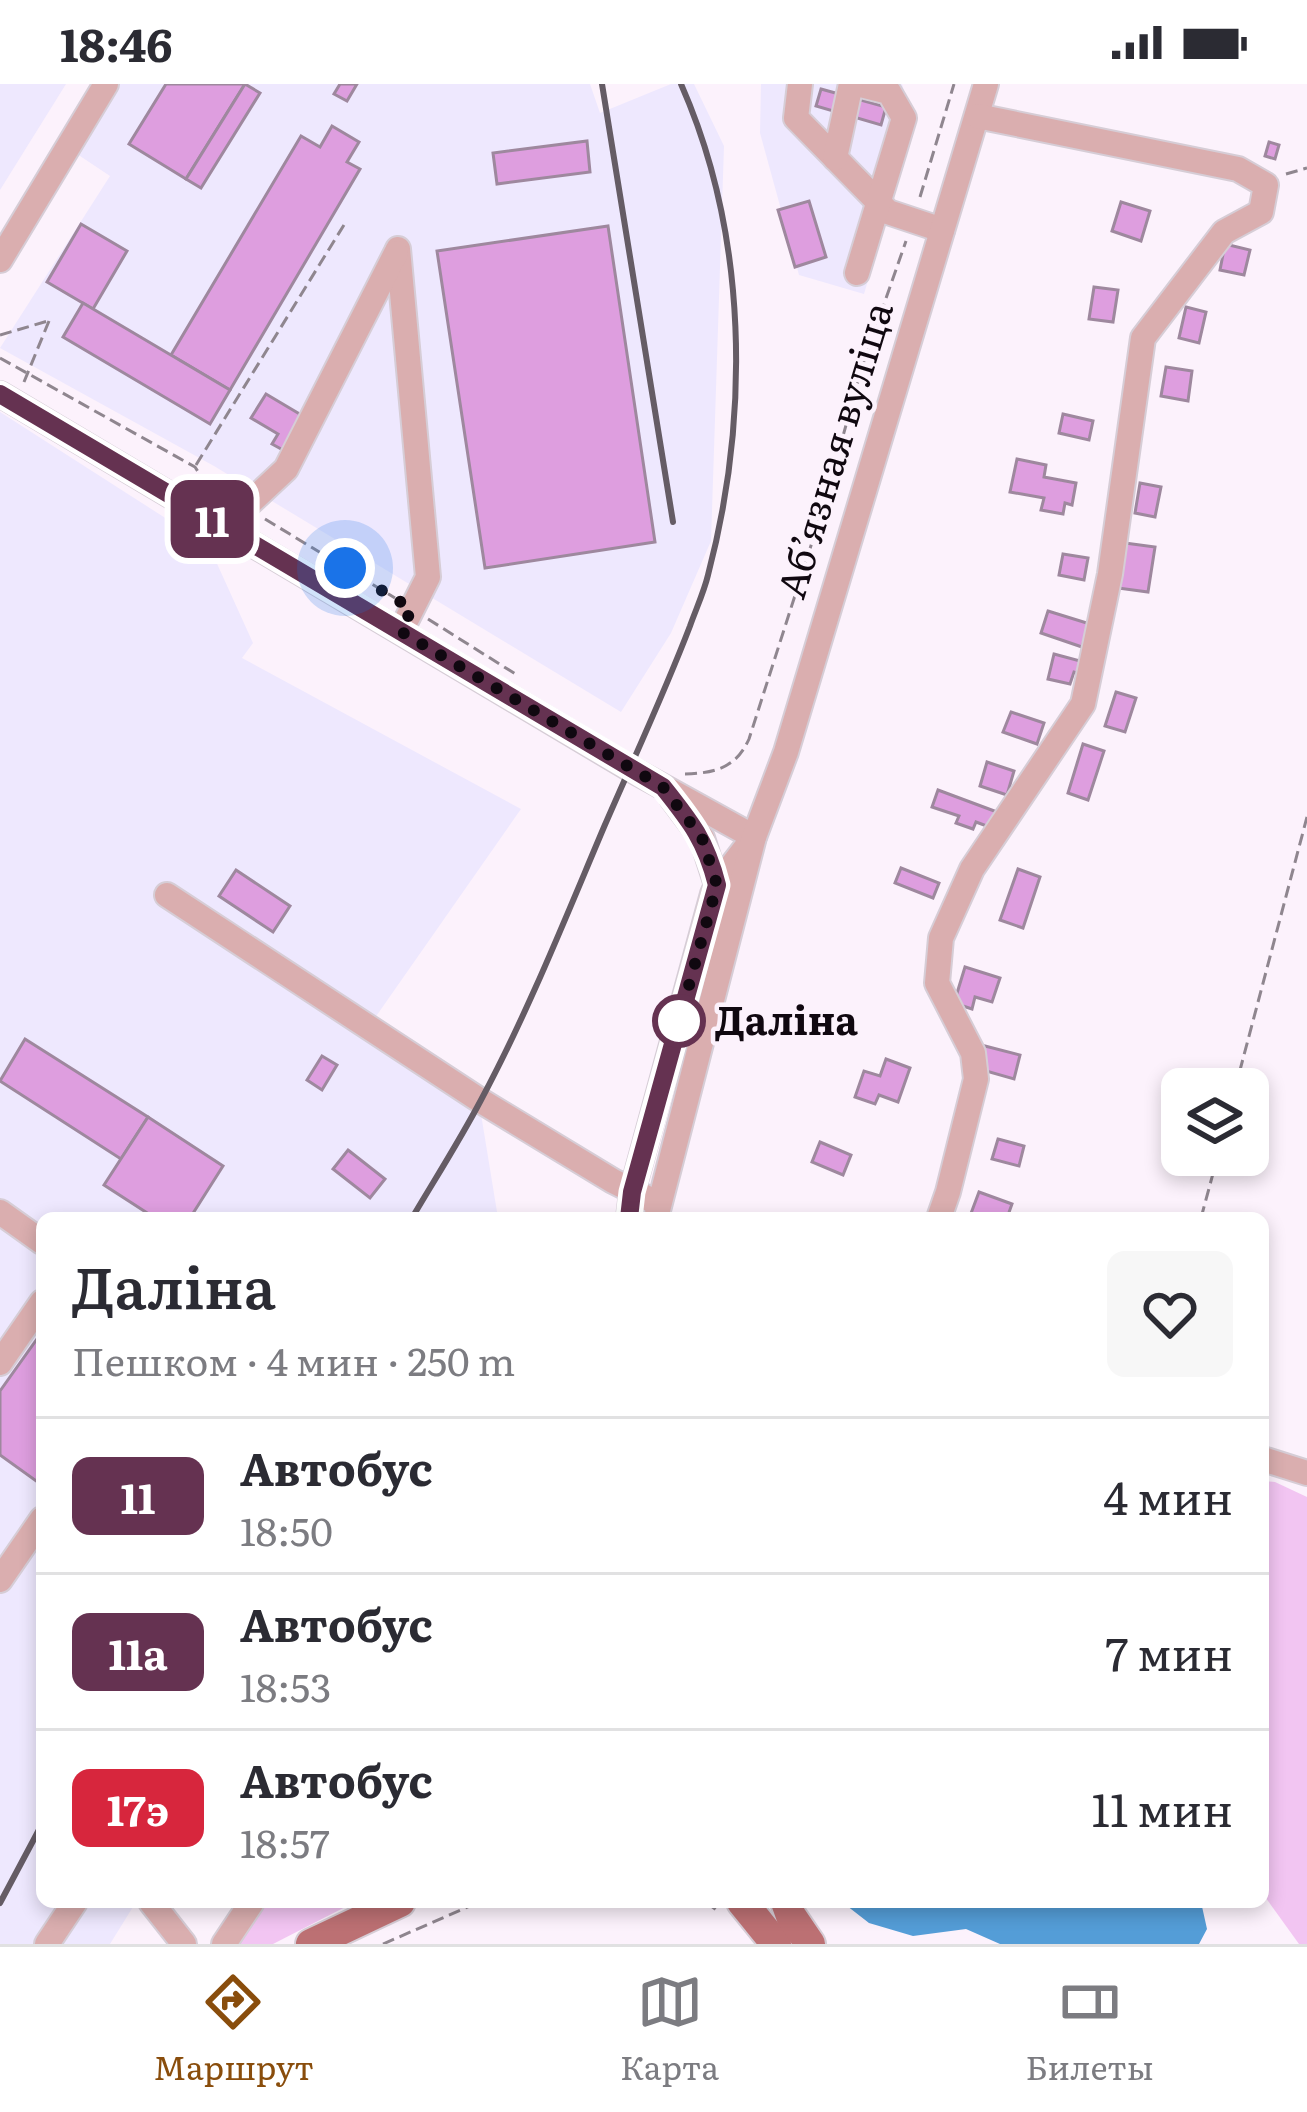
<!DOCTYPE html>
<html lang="ru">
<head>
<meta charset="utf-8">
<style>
  body { margin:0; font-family:Literata,serif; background:#f7f7f7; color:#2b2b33; height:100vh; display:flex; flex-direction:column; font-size:45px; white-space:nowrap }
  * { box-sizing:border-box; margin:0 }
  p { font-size:39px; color:#7c7c81 }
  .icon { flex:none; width:66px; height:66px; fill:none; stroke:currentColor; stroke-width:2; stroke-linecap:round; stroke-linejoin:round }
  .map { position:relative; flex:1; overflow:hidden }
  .details { position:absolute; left:36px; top:1128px; width:1233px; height:696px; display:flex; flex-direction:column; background:#fff; border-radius:18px; box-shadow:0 6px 18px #0003 }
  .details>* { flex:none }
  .badge { padding:0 24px; border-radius:18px; font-size:42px; line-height:78px }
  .tools { position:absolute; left:1161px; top:984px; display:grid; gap:24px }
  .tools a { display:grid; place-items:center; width:108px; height:108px; border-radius:18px; background:#fff; box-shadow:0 6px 18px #0003; font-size:60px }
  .you { position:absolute; width:60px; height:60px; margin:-30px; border:9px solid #fff; border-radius:50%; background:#1a73e8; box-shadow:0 0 0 18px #1a73e833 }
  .map>.badge { position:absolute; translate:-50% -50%; box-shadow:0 0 0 6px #fff }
  .round { display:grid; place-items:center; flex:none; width:126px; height:126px; border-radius:18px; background:#f7f7f7 }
  .summary { display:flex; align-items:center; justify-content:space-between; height:204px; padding:0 36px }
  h1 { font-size:57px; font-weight:600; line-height:90px }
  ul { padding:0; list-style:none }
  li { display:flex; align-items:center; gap:36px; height:156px; padding:0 36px; border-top:3px solid #e1e1e2 }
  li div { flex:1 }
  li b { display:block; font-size:45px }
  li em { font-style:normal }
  li .badge { min-width:132px; font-weight:700; text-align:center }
  .status { display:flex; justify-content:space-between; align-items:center; height:84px; padding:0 60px; background:#fff; direction:ltr }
  .status svg { height:33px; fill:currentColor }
  .dock { display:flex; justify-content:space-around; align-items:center; height:168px; border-top:3px solid #e1e1e2; background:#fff; font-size:33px; color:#7c7c81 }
  .dock a { display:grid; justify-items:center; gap:6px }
  .dock .selected { color:#894d0c }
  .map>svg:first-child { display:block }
</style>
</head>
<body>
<div class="status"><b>18:46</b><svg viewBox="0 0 49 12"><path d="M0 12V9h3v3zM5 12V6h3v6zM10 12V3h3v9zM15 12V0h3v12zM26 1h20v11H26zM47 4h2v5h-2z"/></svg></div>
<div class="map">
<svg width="1307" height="1860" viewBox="0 0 1307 1860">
  <rect width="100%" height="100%" fill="#fcf2fc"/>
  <g fill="#eee8fe">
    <polygon points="0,0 66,0 0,106"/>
    <polygon points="102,0 590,0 600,29 671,0 694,0 724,62 711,457 671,549 621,628 214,382 0,264 110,92 65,62"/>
    <polygon points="761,0 902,0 914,39 864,210 799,191 760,49"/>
    <polygon points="0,328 209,462 253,559 242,574 521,725 363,951 481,1030 498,1134 42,1134 42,1818 136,1818 110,1860 0,1860"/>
  </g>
  <g fill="#f2c5f2">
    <polygon points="1263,1397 1275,1398 1307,1413 1307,1860 1299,1860 1263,1810"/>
    <polygon points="265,1818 355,1818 273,1860 238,1860"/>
  </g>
  <polygon fill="#549dd7" points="842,1818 1201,1818 1207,1845 1199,1860 1000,1860 966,1845 913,1852 869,1839"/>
  <g fill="#de9edf" stroke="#9e889e" stroke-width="3">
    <polygon points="166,0 245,0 186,95 129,60"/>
    <polygon points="245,0 260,9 201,104 186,95"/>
    <polygon points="340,0 357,0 347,17 334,10"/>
    <polygon points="821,5 886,23 881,41 816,22"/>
    <polygon points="332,42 359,58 347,78 360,85 230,306 171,271 301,52 320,63"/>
    <polygon points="587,57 590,88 497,100 493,69"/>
    <polygon points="1269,58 1279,61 1275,75 1265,72"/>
    <polygon points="809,117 826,173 795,183 778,126"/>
    <polygon points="1121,118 1150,127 1141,157 1112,147"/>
    <polygon points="81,140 127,167 93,225 47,198"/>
    <polygon points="608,142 655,458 485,484 437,167"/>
    <polygon points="1225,160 1250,166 1244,191 1220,186"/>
    <polygon points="1094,203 1118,206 1113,238 1089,235"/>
    <polygon points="83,219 230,306 210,340 63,253"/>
    <polygon points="1186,223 1206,228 1199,259 1179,254"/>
    <polygon points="1166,283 1192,287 1188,317 1161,312"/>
    <polygon points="266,310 303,332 283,366 272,360 278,350 251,334"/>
    <polygon points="1063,330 1093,337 1089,356 1059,349"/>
    <polygon points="1017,375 1046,381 1044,393 1076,399 1072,421 1065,419 1063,430 1041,426 1044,414 1010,408"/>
    <polygon points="1140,399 1161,403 1155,433 1135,429"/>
    <polygon points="1125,459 1155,463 1148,508 1118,504"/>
    <polygon points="1063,470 1088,474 1084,496 1059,491"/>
    <polygon points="1048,527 1090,540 1082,563 1041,549"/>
    <polygon points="1054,570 1084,578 1081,590 1074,588 1070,600 1048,595"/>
    <polygon points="1116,608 1136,614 1125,648 1105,642"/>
    <polygon points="1011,628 1044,639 1037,660 1003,648"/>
    <polygon points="1083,660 1104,667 1088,716 1068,709"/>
    <polygon points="987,678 1014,687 1007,711 980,702"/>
    <polygon points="938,706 997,728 992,744 976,738 973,745 956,739 959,732 932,723"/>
    <polygon points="901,784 939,799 933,814 895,799"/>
    <polygon points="1018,785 1040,793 1023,844 1000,836"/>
    <polygon points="236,786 290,822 273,848 219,812"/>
    <polygon points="965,883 1000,894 992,918 975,913 972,925 954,919"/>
    <polygon points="25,955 148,1033 121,1075 0,997"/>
    <polygon points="985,962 1020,971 1014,995 979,985"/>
    <polygon points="322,972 337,981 322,1006 307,996"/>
    <polygon points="886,975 910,984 898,1018 879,1011 875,1020 855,1013 864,987 880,992"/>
    <polygon points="148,1033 223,1082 190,1134 155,1134 104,1101"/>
    <polygon points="998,1055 1024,1062 1019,1082 992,1075"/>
    <polygon points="820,1058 851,1071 843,1091 812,1078"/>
    <polygon points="348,1066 385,1095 370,1114 333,1085"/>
    <polygon points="979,1108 1012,1120 1007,1134 970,1132"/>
    <polygon points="42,1248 42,1395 39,1399 0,1371 0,1307"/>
  </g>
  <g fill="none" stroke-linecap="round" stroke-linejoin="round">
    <defs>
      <g id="minor">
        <polyline points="800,0 796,34 888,128 942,146"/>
        <polyline points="857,0 889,8 904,34 857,189"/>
        <polyline points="835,74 851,0"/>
        <polyline points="398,165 428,493 401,547"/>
        <polyline points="0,176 106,0"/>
        <polyline points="0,310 629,684 754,753"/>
        <polyline points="224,443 286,385 396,169"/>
        <polyline points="672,714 702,754 717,801"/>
        <polyline points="167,811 481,1017 613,1097 659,1120"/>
        <polyline points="0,1128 42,1158"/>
        <polyline points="629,1134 632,1108 713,810 717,801 747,762"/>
        <polyline points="656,1134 754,753 786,668 986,0"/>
        <polyline points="939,1134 948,1108 976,995 973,969 937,899 941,854 972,785 1083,620 1110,490 1143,254 1224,148 1261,128 1266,101 1238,85 977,32"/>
        <polyline points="0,1279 42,1218"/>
        <polyline points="1263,1375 1307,1389"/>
        <polyline points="0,1496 42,1435"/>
        <polyline points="151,1818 184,1860"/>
        <polyline points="47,1860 75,1818"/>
        <polyline points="224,1860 252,1818"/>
      </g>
      <g id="major">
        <polyline points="742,1818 776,1860"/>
        <polyline points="786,1818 791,1832 810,1860"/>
        <polyline points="311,1860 400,1818"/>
      </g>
    </defs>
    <use href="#minor" stroke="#d6cdd6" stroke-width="28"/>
    <use href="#major" stroke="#d6cdd6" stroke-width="34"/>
    <g stroke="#8f868f" stroke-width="3" stroke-dasharray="12 6" stroke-linecap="butt">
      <polyline points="1286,90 1307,84"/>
      <polyline points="920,113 954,0"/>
      <polyline points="0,251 48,237"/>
      <polyline points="0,274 195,383 206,400 226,411"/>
      <polyline points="24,298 49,237"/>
      <polyline points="196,381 347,136"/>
      <polyline points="265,435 395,514"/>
      <polyline points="428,535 517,591"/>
      <path d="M685 690C715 689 736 684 749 655L824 421 862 283 906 157"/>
      <polyline points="1235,1005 1307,733"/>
      <polyline points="1201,1134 1218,1071"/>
      <polyline points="706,1818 719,1828"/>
      <polyline points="383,1860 479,1818"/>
    </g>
    <use href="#minor" stroke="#daaeaf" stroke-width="24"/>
    <use href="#major" stroke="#bc7073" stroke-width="30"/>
    <g stroke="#655c65" stroke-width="6">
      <polyline points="602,0 673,438"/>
      <path d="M412 1134C435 1095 460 1056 481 1016 528 928 565 835 604 743 633 676 664 610 690 542 696 525 704 508 708 491 750 331 748 152 681 0"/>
      <polyline points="0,1819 42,1740"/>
    </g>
  </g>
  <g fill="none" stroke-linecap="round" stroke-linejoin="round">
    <defs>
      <path id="line" d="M0 310 663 703C691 738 706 757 717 801L632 1108 629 1134"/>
    </defs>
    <use href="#line" stroke="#fff" stroke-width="27"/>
    <use href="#line" stroke="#653251" stroke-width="18"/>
    <polyline stroke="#100810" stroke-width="12" stroke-dasharray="0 21.6" points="345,484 412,525 400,547 663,703 702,754 717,801 679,937"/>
  </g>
  <circle fill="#fff" stroke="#653251" stroke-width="6" cx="679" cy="937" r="24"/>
  <g text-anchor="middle" stroke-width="9" stroke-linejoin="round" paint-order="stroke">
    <g font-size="39" fill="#100810" stroke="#fcf2fc">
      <text transform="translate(835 366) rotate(-73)" y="14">Абʼязная вуліца</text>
    </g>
    <g font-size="39" font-weight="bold" fill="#100810" stroke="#fcf2fc" text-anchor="start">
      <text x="715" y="951">Даліна</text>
    </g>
  </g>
</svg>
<div class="tools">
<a><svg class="icon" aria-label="layers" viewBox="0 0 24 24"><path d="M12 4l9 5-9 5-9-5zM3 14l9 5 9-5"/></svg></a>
</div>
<div class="you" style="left:345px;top:484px"></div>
<b class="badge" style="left:212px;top:435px;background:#653251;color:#fff">11</b>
<section class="details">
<div class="summary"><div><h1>Даліна</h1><p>Пешком · 4 мин · 250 m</p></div><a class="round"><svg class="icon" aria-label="heart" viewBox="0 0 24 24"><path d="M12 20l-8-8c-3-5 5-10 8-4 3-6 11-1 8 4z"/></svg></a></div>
<ul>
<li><span class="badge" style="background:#653251;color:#fff">11</span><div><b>Автобус</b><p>18:50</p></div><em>4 мин</em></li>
<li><span class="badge" style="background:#653251;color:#fff">11а</span><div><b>Автобус</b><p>18:53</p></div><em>7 мин</em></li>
<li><span class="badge" style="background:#d7263d;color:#fff">17э</span><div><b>Автобус</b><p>18:57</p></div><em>11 мин</em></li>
</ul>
</section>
</div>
<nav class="dock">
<a class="selected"><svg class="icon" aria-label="directions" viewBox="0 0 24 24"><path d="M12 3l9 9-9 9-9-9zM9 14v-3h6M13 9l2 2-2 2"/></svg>Маршрут</a>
<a><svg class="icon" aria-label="map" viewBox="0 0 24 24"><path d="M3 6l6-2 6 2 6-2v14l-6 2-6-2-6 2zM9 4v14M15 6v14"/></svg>Карта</a>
<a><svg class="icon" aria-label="tickets" viewBox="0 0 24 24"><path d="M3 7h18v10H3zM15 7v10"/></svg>Билеты</a>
</nav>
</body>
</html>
